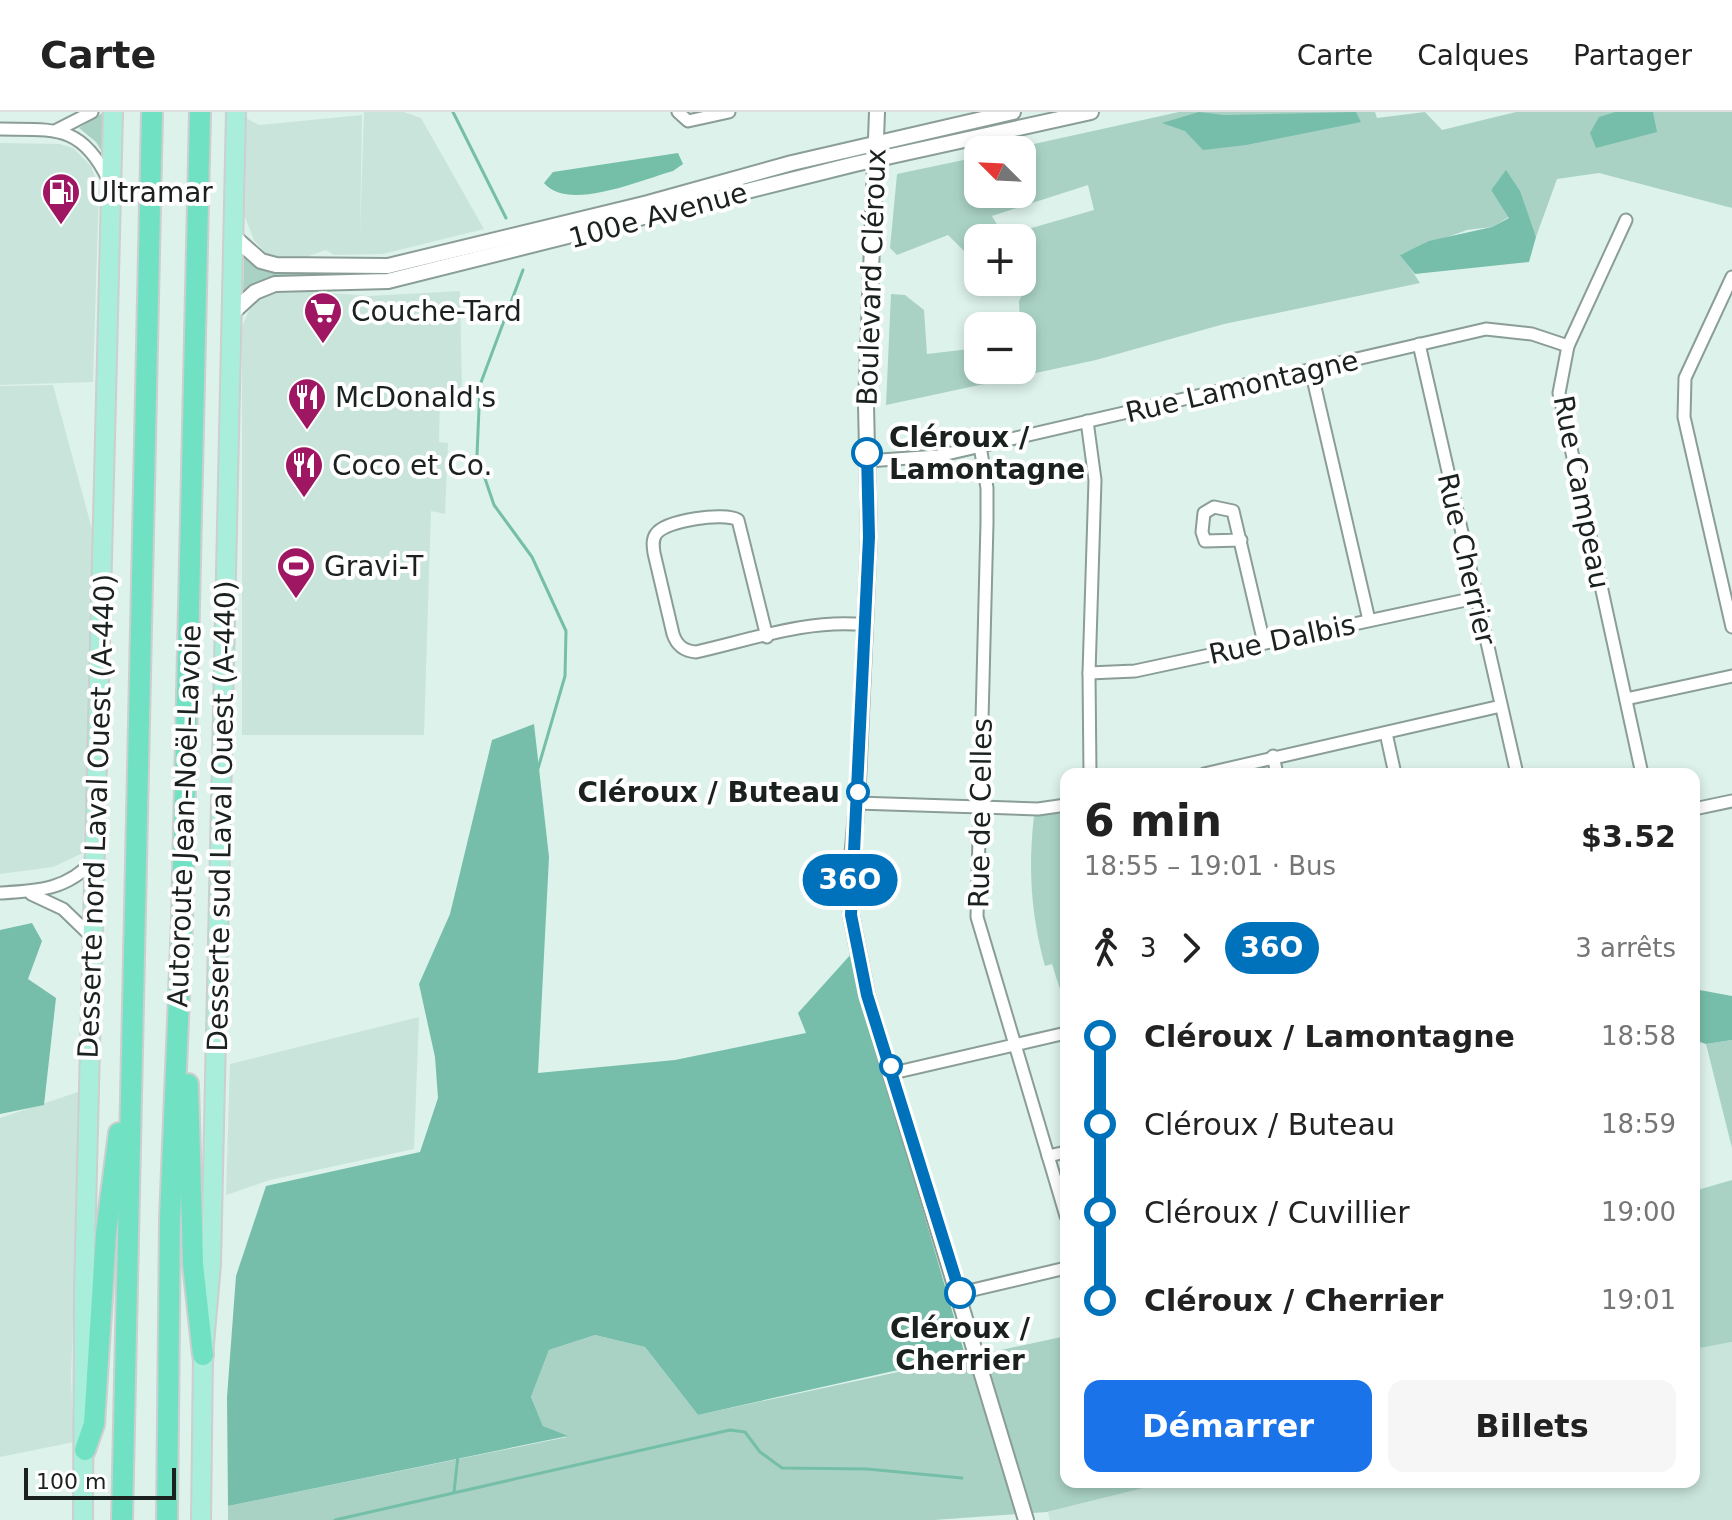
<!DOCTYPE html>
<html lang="fr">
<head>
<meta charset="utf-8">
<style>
  body { margin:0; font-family:"DejaVu Sans",sans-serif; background:#f6f6f6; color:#222; height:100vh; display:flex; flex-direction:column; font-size:30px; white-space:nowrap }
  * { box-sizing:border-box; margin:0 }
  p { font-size:26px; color:#767676 }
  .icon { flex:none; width:44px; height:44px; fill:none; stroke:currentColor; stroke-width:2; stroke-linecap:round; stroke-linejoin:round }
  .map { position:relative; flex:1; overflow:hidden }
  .drawer { position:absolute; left:1060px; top:656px; width:640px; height:720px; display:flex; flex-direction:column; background:#fff; border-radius:16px; box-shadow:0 4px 12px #0003 }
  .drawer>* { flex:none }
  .badge { padding:0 16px; border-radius:26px; font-size:28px; line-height:52px }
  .needle { width:52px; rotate:294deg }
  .tools { position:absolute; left:964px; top:24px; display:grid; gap:16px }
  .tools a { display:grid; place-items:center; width:72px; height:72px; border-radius:16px; background:#fff; box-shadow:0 4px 12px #0003; font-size:40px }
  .scale { position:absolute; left:24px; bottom:20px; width:152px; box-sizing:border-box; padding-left:8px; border:4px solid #1a211f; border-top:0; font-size:22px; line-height:28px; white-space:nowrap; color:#1a211f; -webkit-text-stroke:6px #fff; paint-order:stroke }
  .map>.badge { position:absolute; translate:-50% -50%; box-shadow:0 0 0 4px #fff }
  .legs { display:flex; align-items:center; gap:12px; height:88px; padding:0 24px; font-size:26px }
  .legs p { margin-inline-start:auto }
  .summary { display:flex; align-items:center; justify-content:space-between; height:136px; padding:0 24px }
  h1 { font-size:44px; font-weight:600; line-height:60px }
  .button { display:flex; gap:16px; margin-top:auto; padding:16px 24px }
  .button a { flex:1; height:92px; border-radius:16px; background:#1a73e8; color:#fff; font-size:32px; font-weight:600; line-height:92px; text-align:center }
  .button a+a { background:#f6f6f6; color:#222 }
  ul { padding:0 24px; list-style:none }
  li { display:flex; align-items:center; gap:28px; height:88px; font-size:30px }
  li i { display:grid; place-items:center; width:12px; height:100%; margin:0 10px; background:currentColor }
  li i::after { content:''; width:20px; height:20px; margin:-10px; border:6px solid; border-radius:50%; background:#fff }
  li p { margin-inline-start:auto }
  li:first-child i { background:linear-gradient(#0000 50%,currentColor 0) }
  li:last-child i { background:linear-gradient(currentColor 50%,#0000 0) }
  header { display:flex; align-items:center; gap:48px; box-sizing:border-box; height:112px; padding:0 40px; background:#fff; border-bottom:2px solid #e0e0e0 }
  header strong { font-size:38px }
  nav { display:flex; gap:44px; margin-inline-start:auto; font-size:28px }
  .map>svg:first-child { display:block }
</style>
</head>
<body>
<header>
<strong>Carte</strong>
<nav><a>Carte</a><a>Calques</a><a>Partager</a></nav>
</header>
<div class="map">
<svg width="1732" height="1408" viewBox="0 0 1732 1408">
  <rect width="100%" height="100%" fill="#ddf2eb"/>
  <g fill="#c9e5db">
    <polygon points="364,0 404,0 421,6 484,117 383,142 334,143 326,138 300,147 267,143 254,128 245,105 246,6 259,13 362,3 360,123"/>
    <polygon points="0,31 60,32 73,36 91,54 99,77 93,270 0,273"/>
    <polygon points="295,178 368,184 460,179 462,277 440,286 439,330 448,331 445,402 431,399 424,623 242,623 242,215 253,189 274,179"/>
    <polygon points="53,273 96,432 83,741 53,755 0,762 0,274"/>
    <polygon points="419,905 414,1037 270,1068 226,1083 230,952"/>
    <polygon points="81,979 71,1266 74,1330 0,1345 0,1006"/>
    <polygon points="1732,1230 1732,1408 1050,1408 1048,1400 1168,1370 1694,1370 1694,1237"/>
  </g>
  <g fill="#a9d2c5">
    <polygon points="104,0 106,46 96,30 79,16"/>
    <polygon points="1179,0 1375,0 1377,6 1425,0 1442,18 1516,0 1732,0 1732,96 1599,61 1557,67 1536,125 1506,59 1491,78 1509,105 1492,115 1467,118 1401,142 1420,171 1224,212 1096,248 886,293 891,182 905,183 924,198 927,242 978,236 978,258 1022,258 1019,189 1034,161 1022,142 1022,126 1007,123 1094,98 1088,73 992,104 1005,126 978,126 978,146 972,147 948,123 897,143 890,136 897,62 978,45 978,82 1022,82 1022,38 1007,38"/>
    <polygon points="244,142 338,160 338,161 280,167 243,182"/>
    <path d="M1066 697V896L1052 852 1045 854C1031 803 1028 756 1034 704Z"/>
    <polygon points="1732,928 1732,1036 1706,932"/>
    <polygon points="1732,1068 1732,1230 1694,1237 1694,1079"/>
    <polygon points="595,1223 645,1235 698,1303 1066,1224 1066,1370 1168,1370 1047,1400 934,1408 228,1408 228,1394 567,1325 543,1314 531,1285 549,1238"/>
  </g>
  <g fill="#76bea9">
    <polygon points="1199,0 1224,3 1356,0 1361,10 1246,33 1203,38 1185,19 1162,11"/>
    <polygon points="1615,0 1653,0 1657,20 1596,36 1590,21 1599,5"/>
    <polygon points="1506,58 1520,79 1536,125 1529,150 1415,162 1400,143 1429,129 1492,115 1509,106 1491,78"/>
    <polygon points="534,612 549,745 538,961 675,948 806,921 798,901 852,841 857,872 965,1243 698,1303 645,1235 595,1223 549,1238 531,1285 543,1314 568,1324 228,1394 227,1285 236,1164 266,1074 420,1040 438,986 435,945 419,872 450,802 492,628"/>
    <polygon points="32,811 42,829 28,867 56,886 44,993 0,1002 0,818"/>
    <polygon points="1694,877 1732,884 1732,928 1706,932 1694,928"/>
  </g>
  <path fill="#75bea8" d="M678 41 683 52 673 59C641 68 568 100 544 71L553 60Z"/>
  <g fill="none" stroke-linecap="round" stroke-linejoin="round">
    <g stroke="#75bea8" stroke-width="3">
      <polyline points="453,0 506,106"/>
      <polyline points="454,1380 490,1053 516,732 565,564 566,519 532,445 494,393 477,343 480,273 523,158"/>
      <polyline points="335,1408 730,1318 745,1320 760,1340 782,1356 867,1357 962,1366"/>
    </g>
    <defs>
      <g id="minor">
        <polyline points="678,0 688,9 729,0"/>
        <path d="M0 17C55 18 81 12 108 67"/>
        <polyline points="57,18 92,0"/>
        <polyline points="1626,108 1568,234 1559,281 1642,662"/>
        <polyline points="1732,165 1685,266 1684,305 1732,515"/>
        <polyline points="1419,232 1517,662"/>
        <polyline points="1311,258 1369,508"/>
        <polyline points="1087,309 1095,368 1089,561 1090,662"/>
        <polyline points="980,334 987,376 987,411 977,805 1066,1104"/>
        <polyline points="867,349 938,344 1486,217 1532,222 1568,234"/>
        <polyline points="1241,428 1205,429 1202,420 1204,401 1214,395 1233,399 1264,531"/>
        <path d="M767 525 738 408C724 400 666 408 656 422 652 428 653 434 654 441L673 522C677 534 684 539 696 540 750 528 810 506 866 513"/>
        <polyline points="1089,561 1135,559 1475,486"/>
        <polyline points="1626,587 1732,564"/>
        <polyline points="1386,621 1395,662"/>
        <polyline points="1273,644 1277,662"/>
        <polyline points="1204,662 1501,594"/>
        <polyline points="857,691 1038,697 1066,693"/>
        <polyline points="1694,697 1732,689"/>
        <path d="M0 781C38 779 67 778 94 748"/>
        <polyline points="31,782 63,797 92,825"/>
        <polyline points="893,961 1066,921"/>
        <polyline points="1048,1044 1066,1040"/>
        <polyline points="960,1181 1066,1156"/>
      </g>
      <g id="tertiary">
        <polyline points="877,0 866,293 869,425 857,691 850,769 851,803 867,883 1026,1408"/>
        <polyline points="233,124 261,149 276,153 388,154 648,91 792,51 1013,0"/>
        <polyline points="231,202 255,180 275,172 388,169 855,52 1091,0"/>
      </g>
      <g id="primary">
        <polyline points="83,1408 84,1179 113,0"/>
        <polyline points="201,1408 203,1243 211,1152 236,0"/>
      </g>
      <g id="motorway">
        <polyline points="188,972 193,1152 203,1243"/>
        <polyline points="85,1338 94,1312 106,1121 119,1021"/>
        <polyline points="122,1408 152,0"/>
        <polyline points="167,1408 170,1107 182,808 200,0"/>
      </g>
    </defs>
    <use href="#minor" stroke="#8a9d97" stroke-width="15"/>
    <use href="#tertiary" stroke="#8a9d97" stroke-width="18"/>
    <use href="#primary" stroke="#cdcece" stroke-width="22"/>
    <use href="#motorway" stroke="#cdcece" stroke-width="24"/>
    <use href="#minor" stroke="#fff" stroke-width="11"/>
    <use href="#tertiary" stroke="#fff" stroke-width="14"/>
    <use href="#primary" stroke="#a9eedb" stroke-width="18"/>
    <use href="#motorway" stroke="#70e2c3" stroke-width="20"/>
  </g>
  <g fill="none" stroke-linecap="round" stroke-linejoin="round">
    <defs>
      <polyline id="line-1" points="867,341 869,425 851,803 867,883 960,1181"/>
    </defs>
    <use href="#line-1" stroke="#fff" stroke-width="18"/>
    <use href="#line-1" stroke="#0072bc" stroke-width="12"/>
  </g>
  <defs>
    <symbol id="fuel-pin" viewBox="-11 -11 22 30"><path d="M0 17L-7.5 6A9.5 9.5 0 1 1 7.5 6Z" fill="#9f1663" stroke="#fff"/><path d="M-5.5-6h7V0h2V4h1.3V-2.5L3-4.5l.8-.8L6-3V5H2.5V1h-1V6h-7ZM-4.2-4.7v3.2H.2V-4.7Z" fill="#fff"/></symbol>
    <symbol id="supermarket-pin" viewBox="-11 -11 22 30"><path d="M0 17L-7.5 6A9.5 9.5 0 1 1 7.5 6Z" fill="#9f1663" stroke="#fff"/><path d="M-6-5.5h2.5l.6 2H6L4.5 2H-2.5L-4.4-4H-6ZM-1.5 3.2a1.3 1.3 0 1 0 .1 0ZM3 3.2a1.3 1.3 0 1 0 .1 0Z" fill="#fff"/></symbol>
    <symbol id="restaurant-pin" viewBox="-11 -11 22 30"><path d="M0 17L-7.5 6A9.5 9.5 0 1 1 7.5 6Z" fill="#9f1663" stroke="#fff"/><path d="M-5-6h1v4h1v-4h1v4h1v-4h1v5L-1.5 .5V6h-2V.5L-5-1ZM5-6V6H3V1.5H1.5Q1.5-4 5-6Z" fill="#fff"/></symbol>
    <symbol id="stadium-pin" viewBox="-11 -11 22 30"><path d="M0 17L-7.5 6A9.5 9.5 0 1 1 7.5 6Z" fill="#9f1663" stroke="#fff"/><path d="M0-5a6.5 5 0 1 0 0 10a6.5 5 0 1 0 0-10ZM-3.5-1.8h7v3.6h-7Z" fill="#fff"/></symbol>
  </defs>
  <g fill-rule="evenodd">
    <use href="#fuel-pin" x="39" y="58" width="44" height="60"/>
    <use href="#supermarket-pin" x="301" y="177" width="44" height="60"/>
    <use href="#restaurant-pin" x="285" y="263" width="44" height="60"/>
    <use href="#restaurant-pin" x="282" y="331" width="44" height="60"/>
    <use href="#stadium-pin" x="274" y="432" width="44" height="60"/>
  </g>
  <g fill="#fff" stroke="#0072bc" stroke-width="4">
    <circle cx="867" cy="341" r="14"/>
    <circle cx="858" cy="680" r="10"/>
    <circle cx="891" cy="954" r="10"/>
    <circle cx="960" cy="1181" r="14"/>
  </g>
  <g text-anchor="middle" stroke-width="8" stroke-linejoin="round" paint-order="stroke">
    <g font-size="28" fill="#1a211f" stroke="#fff" text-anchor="start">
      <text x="89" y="90">Ultramar</text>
      <text x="351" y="209">Couche-Tard</text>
      <text x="335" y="295">McDonald's</text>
      <text x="332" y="363">Coco et Co.</text>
      <text x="324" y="464">Gravi-T</text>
    </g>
    <g font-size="28" fill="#1a211f" stroke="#fff">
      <text transform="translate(658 103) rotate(-15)" y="10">100e Avenue</text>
      <text transform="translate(871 165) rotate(-88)" y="10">Boulevard Cléroux</text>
      <text transform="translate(1242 274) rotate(-13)" y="10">Rue Lamontagne</text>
      <text transform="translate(1582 380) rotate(79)" y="10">Rue Campeau</text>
      <text transform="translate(1467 447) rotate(77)" y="10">Rue Cherrier</text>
      <text transform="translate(1282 527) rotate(-12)" y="10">Rue Dalbis</text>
      <text transform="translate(980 701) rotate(-89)" y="10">Rue de Celles</text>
      <text transform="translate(96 704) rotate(-88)" y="10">Desserte nord Laval Ouest (A-440)</text>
      <text transform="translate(184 704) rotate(-88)" y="10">Autoroute Jean-Noël-Lavoie</text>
      <text transform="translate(221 704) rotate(-89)" y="10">Desserte sud Laval Ouest (A-440)</text>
    </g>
    <g font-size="28" font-weight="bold" fill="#1a211f" stroke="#fff" text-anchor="start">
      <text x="889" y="335">Cléroux /<tspan x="889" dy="32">Lamontagne</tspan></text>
      <text x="840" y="690" text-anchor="end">Cléroux / Buteau</text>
      <text x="960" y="1226" text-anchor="middle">Cléroux /<tspan x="960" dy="32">Cherrier</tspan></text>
    </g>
  </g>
</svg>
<div class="tools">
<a><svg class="needle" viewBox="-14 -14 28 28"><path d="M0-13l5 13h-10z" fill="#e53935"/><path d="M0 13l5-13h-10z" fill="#767676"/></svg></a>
<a>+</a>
<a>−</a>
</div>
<div class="scale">100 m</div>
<b class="badge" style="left:850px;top:768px;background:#0072bc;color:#fff">36O</b>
<section class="drawer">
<div class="summary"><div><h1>6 min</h1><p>18:55 – 19:01 · Bus</p></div><b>$3.52</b></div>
<div class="legs"><svg class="icon" aria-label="walk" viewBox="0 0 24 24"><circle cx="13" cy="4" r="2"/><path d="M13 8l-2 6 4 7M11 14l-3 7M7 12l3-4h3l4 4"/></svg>3<svg class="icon" aria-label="forward" viewBox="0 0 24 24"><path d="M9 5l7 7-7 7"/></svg><b class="badge" style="background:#0072bc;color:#fff">36O</b><p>3 arrêts</p></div>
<ul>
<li><i style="color:#0072bc"></i><b>Cléroux / Lamontagne</b><p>18:58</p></li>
<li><i style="color:#0072bc"></i><span>Cléroux / Buteau</span><p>18:59</p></li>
<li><i style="color:#0072bc"></i><span>Cléroux / Cuvillier</span><p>19:00</p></li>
<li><i style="color:#0072bc"></i><b>Cléroux / Cherrier</b><p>19:01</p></li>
</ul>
<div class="button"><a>Démarrer</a><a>Billets</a></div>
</section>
</div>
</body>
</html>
